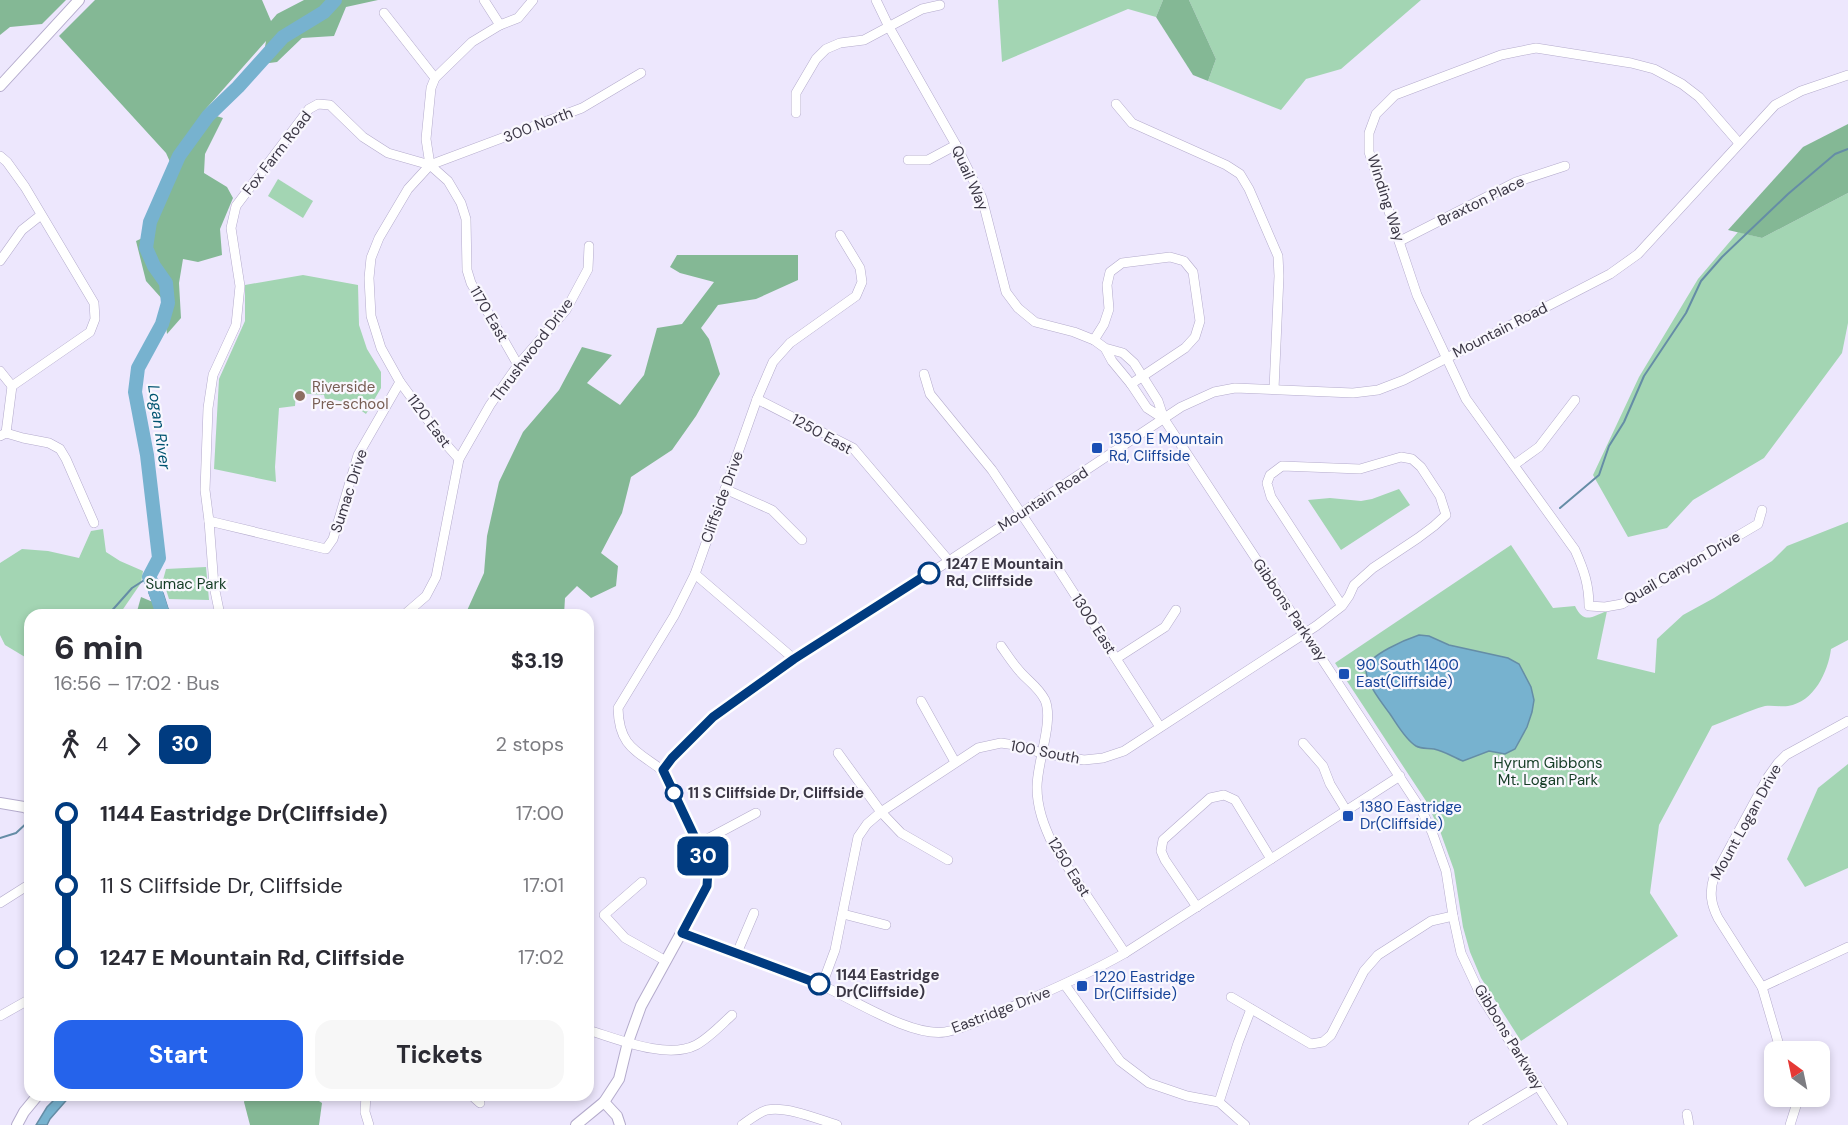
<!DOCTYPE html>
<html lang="en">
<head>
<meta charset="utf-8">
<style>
  body { margin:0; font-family:"DM Sans",sans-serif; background:#f7f7f7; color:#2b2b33; height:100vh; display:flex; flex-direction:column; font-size:22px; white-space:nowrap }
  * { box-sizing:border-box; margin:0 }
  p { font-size:20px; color:#7c7c81 }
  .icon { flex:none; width:33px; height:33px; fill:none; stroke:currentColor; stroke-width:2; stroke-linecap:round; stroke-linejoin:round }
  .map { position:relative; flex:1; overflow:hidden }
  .panel { position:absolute; left:24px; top:609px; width:570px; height:492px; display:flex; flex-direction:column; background:#fff; border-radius:18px; box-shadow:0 3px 9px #0003 }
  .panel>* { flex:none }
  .badge { padding:0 12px; border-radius:9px; font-size:21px; line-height:39px }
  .needle { width:39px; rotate:327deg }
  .controls { position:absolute; left:1764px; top:1041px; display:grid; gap:12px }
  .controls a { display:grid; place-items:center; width:66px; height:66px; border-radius:12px; background:#fff; box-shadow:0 3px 9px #0003; font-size:30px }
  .map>.badge { position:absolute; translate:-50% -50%; box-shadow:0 0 0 3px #fff }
  .legs { display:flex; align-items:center; gap:9px; height:66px; padding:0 30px; font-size:20px }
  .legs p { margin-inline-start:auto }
  .overview { display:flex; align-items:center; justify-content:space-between; height:102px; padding:0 30px }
  h1 { font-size:33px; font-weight:800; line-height:45px }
  .action { display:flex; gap:12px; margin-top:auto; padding:12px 30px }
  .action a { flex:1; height:69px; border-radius:18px; background:#2563eb; color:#fff; font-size:24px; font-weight:800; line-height:69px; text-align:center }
  .action a+a { background:#f7f7f7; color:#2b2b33 }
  ul { padding:0 30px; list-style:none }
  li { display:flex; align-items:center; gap:21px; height:72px; font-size:22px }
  li i { display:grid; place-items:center; width:9px; height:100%; margin:0 8px; background:currentColor }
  li i::after { content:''; width:15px; height:15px; margin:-8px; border:4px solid; border-radius:50%; background:#fff }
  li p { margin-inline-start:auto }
  li:first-child i { background:linear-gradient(#0000 50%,currentColor 0) }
  li:last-child i { background:linear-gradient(currentColor 50%,#0000 0) }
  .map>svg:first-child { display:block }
</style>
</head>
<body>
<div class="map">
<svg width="1848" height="1125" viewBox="0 0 1848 1125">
  <rect width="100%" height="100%" fill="#ede7fd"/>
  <g fill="#a3d5b3">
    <polygon points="998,0 1163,0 1156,17 1128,9 1002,62"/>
    <polygon points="1189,0 1421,0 1341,69 1306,79 1281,110 1208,81 1216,59"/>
    <polygon points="278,179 313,201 303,218 268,196"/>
    <polygon points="1848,193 1848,323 1842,353 1764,458 1693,500 1667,528 1628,537 1593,475 1639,377 1698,279 1738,232 1762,238"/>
    <path d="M303 275 358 285 359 325 367 349 381 372V388L366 414C353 404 341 400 325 399L324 395 296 393 295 406 279 408 275 467 276 482 214 469 219 379 245 321V285Z"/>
    <polygon points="1399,489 1410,505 1341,550 1308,500 1330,498 1361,501 1372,499"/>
    <path d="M1848 522V640L1831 649C1828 672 1814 702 1788 706 1781 707 1772 705 1765 706 1747 711 1729 720 1712 726L1659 825 1650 893 1678 936 1521 1041 1481 978 1470 952 1463 927 1454 870 1440 831 1426 801 1335 663 1511 545 1553 608 1575 606C1584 625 1593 616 1607 611L1597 659 1655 673 1657 639 1683 615 1714 598 1772 561 1787 546Z"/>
    <polygon points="103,529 106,552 120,561 143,571 141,583 119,615 30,615 30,660 5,645 0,635 0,563 22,549 48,551 79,558 91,531"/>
    <polygon points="206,567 209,600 169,599 163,580 166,569"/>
    <polygon points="1848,764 1848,868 1805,887 1787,859 1818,788"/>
  </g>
  <g fill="#84b895">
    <polygon points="0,0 66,0 42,24 10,27 0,35"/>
    <polygon points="95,0 262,0 271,21 277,14 304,0 378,0 346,7 334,36 302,38 277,62 262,64 266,41 203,112 223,118 205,154 204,173 227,187 233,198 220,229 222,255 198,262 183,259 179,283 181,318 167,334 163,300 146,281 136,241 151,234 175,173 166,153 59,36"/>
    <polygon points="1163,0 1189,0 1216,59 1208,81 1193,75 1156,17"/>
    <polygon points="1848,124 1848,193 1762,238 1728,230 1803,147"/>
    <polygon points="677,255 798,255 798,280 756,299 718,305 701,328 709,339 720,374 696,416 672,450 631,477 622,513 601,553 618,566 616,586 591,598 577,586 565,598 564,615 465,615 484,573 487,536 499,482 523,432 559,390 582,347 612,355 587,383 620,405 644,375 657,328 682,324 714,282 680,273 670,267"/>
    <polygon points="141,597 172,610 172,615 136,615"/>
    <polygon points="246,1095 310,1095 322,1103 319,1125 250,1125 244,1102"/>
  </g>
  <g fill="#77b2cf" stroke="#658da6" stroke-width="1.5">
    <polygon points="149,593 163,593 170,615 158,615"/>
    <path d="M1419 635 1429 636 1449 645 1508 658 1519 664 1531 687 1534 700 1532 712 1527 727 1515 749 1505 754 1489 751 1463 761C1453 757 1444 751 1434 749 1427 748 1421 749 1416 746 1405 739 1397 724 1390 714 1382 703 1365 682 1366 669 1368 655 1407 639 1419 635Z"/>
    <polygon points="59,1095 71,1095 50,1119 47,1125 36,1125 47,1107"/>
  </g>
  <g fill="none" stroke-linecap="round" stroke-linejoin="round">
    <g stroke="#658da6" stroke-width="2">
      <polyline points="1560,508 1599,475 1609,446 1624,422 1644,376 1686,313 1701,281 1722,257 1788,194 1835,154 1848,149"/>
      <polyline points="108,615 132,588 149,577"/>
      <polyline points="0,838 16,833 30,820"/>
    </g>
    <polyline stroke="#77b2cf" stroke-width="14" points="163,615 154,587 149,577 159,558 147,455 135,392 138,368 162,324 168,303 166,283 154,266 146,248 150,222 179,156 208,116 238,87 283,37 324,12 335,0"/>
    <defs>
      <g id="minor">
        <polyline points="484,0 500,25"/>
        <polyline points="876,0 889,27 956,145 982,198 1006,292 1018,308 1035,322 1074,332 1094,340 1105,348 1123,353 1134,363 1158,401 1164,419 1147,408 1131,384 1112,361 1105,348"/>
        <polyline points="384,13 435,78"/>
        <polyline points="1116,104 1132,123 1226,165 1240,174 1249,189 1278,256 1279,276 1274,389"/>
        <polyline points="796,113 796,93 816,59 826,49 840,43 864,40 922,9 940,5"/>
        <path d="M1739 143 1699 97 1682 84 1654 69 1631 63 1536 48 1501 55 1395 95 1376 114 1369 133V152L1417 295 1466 399 1575 550C1584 570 1589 585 1589 606L1605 607 1622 604 1758 524 1762 510"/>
        <polyline points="0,156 7,162 25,187 94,303 95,319 90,332 12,386 0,371"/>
        <polyline points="908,160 928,160 956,145"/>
        <polyline points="430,165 426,139 431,88 435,78 472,42 500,25 518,18 533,0"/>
        <path d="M840 235 860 268 862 282 856 296 790 343 773 362 757 399 695 574 674 616 618 708C619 746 635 750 662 770L713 717 794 659 949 561 1181 407 1214 392 1235 388 1353 393 1378 390 1404 380 1610 274 1638 254 1775 105 1801 91 1848 75"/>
        <polyline points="1400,241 1516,182 1565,166"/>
        <polyline points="0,261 22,230 41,215"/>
        <polyline points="1094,340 1104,324 1109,309 1107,285 1110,272 1122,263 1170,257 1184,261 1193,272 1200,321 1195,337 1185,348 1131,384"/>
        <polyline points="924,374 930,394 992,470 1059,570 1160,727"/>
        <polyline points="757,399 853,448 949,561"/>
        <polyline points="1164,419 1422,811 1432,832 1446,871 1453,916 1461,953 1482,998 1563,1125"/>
        <polyline points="6,433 12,386"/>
        <polyline points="0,436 6,433 23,438 49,443 60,449 66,459 94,523"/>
        <polyline points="459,459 444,442 400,382 381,348 371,316 369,278 371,258 379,238 408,189 430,165 582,108 641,73"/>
        <polyline points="1514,465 1539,447 1575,400"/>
        <polyline points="725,489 772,510 802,540"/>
        <polyline points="209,521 326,549 333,539 358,455 400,382"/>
        <polyline points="695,574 794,659"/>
        <polyline points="220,615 214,586 209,521 205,490 208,408 213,375 236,325 240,286 231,228 236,206 309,109 318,104 330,105 363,137 388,153 430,165 448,181 461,203 466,219 467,270 471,283 518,365"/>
        <polyline points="404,615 426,596 436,577 459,459 490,405 518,365 566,310 588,269 589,246"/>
        <path d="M1001 646C1006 653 1011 661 1017 668 1026 680 1038 686 1045 700 1054 721 1037 762 1037 787 1037 808 1044 826 1053 845L1125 953"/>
        <polyline points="1117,658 1165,627 1176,610"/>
        <polyline points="921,701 955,762"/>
        <polyline points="1303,743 1323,766 1330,784 1346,810"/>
        <polyline points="838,753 881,812 901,833 948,860"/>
        <polyline points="698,844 756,813"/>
        <polyline points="642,882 604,915 625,938 666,961"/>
        <polyline points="0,903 30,884"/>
        <polyline points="1197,907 1165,860 1161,851 1163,840 1210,798 1224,795 1235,800 1271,859"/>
        <polyline points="843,914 886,925"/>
        <path d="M682 933C729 950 777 966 823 986 855 1000 911 1037 945 1032 963 1029 980 1020 997 1013 1041 995 1083 977 1125 953L1400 776"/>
        <polyline points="737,953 754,913"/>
        <polyline points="822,985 835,950 858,837 867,824 881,812 978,748 1001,743 1021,746 1041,753 1084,760 1103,758 1124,751 1316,626 1342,606 1349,596 1354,585 1373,568 1418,538 1434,526 1446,515 1440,496 1421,467 1412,459 1401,457 1360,469 1282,466 1270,475 1267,483 1271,497 1342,606"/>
        <polyline points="1065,985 1120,1061 1149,1083 1187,1096 1219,1102 1245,1125"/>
        <polyline points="1762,987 1848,947"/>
        <polyline points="1231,997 1311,1044 1323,1042 1331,1035 1364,971 1378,955 1431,921 1453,916"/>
        <polyline points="0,1016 30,999"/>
        <path d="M588 1030C618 1039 667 1060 696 1045 709 1038 721 1025 732 1015"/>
        <path d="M1781 1052 1762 987 1718 918C1711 904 1709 892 1714 877L1768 777 1778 763 1786 755 1848 721"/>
        <polyline points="366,1095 365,1112 369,1125"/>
        <polyline points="471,1095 480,1103"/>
        <polyline points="1219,1102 1238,1043 1251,1009"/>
        <polyline points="1687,1114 1689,1125"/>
        <path d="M742 1125C749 1120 759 1112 767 1110 787 1106 818 1119 837 1125"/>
        <polyline points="1473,1125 1538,1086"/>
        <polyline points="1790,1125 1796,1106 1793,1096"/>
      </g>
      <g id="tertiary">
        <polyline points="0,86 79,0"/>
        <polyline points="0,803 24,807 30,810"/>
        <polyline points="604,1102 617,1116 620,1125"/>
        <polyline points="17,1125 24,1112 38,1095"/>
        <polyline points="576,1125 604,1102 619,1079 628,1042 641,1006 707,886 708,870 698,844 662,770"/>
      </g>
    </defs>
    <use href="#minor" stroke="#b4abcc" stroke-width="10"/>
    <use href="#tertiary" stroke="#b4abcc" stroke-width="12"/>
    <use href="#minor" stroke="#fff" stroke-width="9"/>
    <use href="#tertiary" stroke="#fff" stroke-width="10"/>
  </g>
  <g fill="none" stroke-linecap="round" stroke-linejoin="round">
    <defs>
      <polyline id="line-1" points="819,984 682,933 707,886 708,870 698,844 663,770 672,758 713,717 794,659 929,573"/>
    </defs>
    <use href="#line-1" stroke="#fff" stroke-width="14"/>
    <use href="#line-1" stroke="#003b80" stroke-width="9"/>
  </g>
  <circle fill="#8d6e63" stroke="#f9f7fe" stroke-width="2" cx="300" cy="396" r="6"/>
  <g fill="#1a4fb4" stroke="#f9f7fe" stroke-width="2">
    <rect x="1091" y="442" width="12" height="12" rx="3"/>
    <rect x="1338" y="668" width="12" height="12" rx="3"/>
    <rect x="1342" y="810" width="12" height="12" rx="3"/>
    <rect x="1076" y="980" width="12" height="12" rx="3"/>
  </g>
  <g fill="#fff" stroke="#003b80" stroke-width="3">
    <circle cx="929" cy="573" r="10"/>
    <circle cx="674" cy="793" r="8"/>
    <circle cx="819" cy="984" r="10"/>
  </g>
  <g text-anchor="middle" stroke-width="4.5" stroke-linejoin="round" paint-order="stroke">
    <g font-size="15" fill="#3b3745" stroke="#f9f7fe">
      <text transform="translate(538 125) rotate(-21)" y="5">300 North</text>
      <text transform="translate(277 153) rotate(-52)" y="5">Fox Farm Road</text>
      <text transform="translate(970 178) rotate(66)" y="5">Quail Way</text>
      <text transform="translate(1386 198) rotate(72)" y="5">Winding Way</text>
      <text transform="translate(1481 201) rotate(-26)" y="5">Braxton Place</text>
      <text transform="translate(489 314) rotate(60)" y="5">1170 East</text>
      <text transform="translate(1500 330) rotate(-27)" y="5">Mountain Road</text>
      <text transform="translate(532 350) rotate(-53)" y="5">Thrushwood Drive</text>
      <text transform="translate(429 421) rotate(53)" y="5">1120 East</text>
      <text transform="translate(822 434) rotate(29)" y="5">1250 East</text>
      <text transform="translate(349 491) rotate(-72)" y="5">Sumac Drive</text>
      <text transform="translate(722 497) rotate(-70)" y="5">Cliffside Drive</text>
      <text transform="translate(1043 499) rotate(-33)" y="5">Mountain Road</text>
      <text transform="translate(1682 568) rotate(-30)" y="5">Quail Canyon Drive</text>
      <text transform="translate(1290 610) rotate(56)" y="5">Gibbons Parkway</text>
      <text transform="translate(1094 624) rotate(57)" y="5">1300 East</text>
      <text transform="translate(1045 752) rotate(11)" y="5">100 South</text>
      <text transform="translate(1746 822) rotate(-61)" y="5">Mount Logan Drive</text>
      <text transform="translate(1069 867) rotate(58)" y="5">1250 East</text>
      <text transform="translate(1001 1010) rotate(-21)" y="5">Eastridge Drive</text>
      <text transform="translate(1509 1037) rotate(59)" y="5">Gibbons Parkway</text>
    </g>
    <g font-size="15" fill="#785e54" stroke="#f9f7fe" text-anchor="start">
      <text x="312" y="392">Riverside<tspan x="312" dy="17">Pre-school</tspan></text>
    </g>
    <g font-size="15" fill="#164399" stroke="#f9f7fe" text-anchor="start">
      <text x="1109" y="444">1350 E Mountain<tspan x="1109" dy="17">Rd, Cliffside</tspan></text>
      <text x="1356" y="670">90 South 1400<tspan x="1356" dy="17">East(Cliffside)</tspan></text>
      <text x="1360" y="812">1380 Eastridge<tspan x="1360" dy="17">Dr(Cliffside)</tspan></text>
      <text x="1094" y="982">1220 Eastridge<tspan x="1094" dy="17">Dr(Cliffside)</tspan></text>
    </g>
    <g font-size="15" font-weight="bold" fill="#3b3745" stroke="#f9f7fe" text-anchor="start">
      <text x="946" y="569">1247 E Mountain<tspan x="946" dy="17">Rd, Cliffside</tspan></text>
      <text x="688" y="798">11 S Cliffside Dr, Cliffside</text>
      <text x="836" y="980">1144 Eastridge<tspan x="836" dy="17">Dr(Cliffside)</tspan></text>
    </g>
    <g font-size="15" fill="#143c25" stroke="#f9f7fe">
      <text x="186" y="589">Sumac Park</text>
      <text x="1548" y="768">Hyrum Gibbons<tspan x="1548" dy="17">Mt. Logan Park</tspan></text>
    </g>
    <g font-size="16" font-style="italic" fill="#005471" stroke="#f9f7fe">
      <text transform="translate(160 427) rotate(82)" y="6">Logan River</text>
    </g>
  </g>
</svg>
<div class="controls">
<a><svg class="needle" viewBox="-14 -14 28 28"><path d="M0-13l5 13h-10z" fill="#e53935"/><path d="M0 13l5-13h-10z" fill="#7c7c81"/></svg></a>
</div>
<b class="badge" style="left:703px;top:856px;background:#003b80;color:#fff">30</b>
<section class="panel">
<div class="overview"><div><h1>6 min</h1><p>16:56 – 17:02 · Bus</p></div><b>$3.19</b></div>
<div class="legs"><svg class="icon" aria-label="walk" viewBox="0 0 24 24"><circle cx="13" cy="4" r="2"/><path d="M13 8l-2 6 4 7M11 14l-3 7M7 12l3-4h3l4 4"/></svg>4<svg class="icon" aria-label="forward" viewBox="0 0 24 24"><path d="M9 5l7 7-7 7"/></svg><b class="badge" style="background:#003b80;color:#fff">30</b><p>2 stops</p></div>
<ul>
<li><i style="color:#003b80"></i><b>1144 Eastridge Dr(Cliffside)</b><p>17:00</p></li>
<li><i style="color:#003b80"></i><span>11 S Cliffside Dr, Cliffside</span><p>17:01</p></li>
<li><i style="color:#003b80"></i><b>1247 E Mountain Rd, Cliffside</b><p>17:02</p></li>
</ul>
<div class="action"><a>Start</a><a>Tickets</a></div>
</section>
</div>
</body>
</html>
